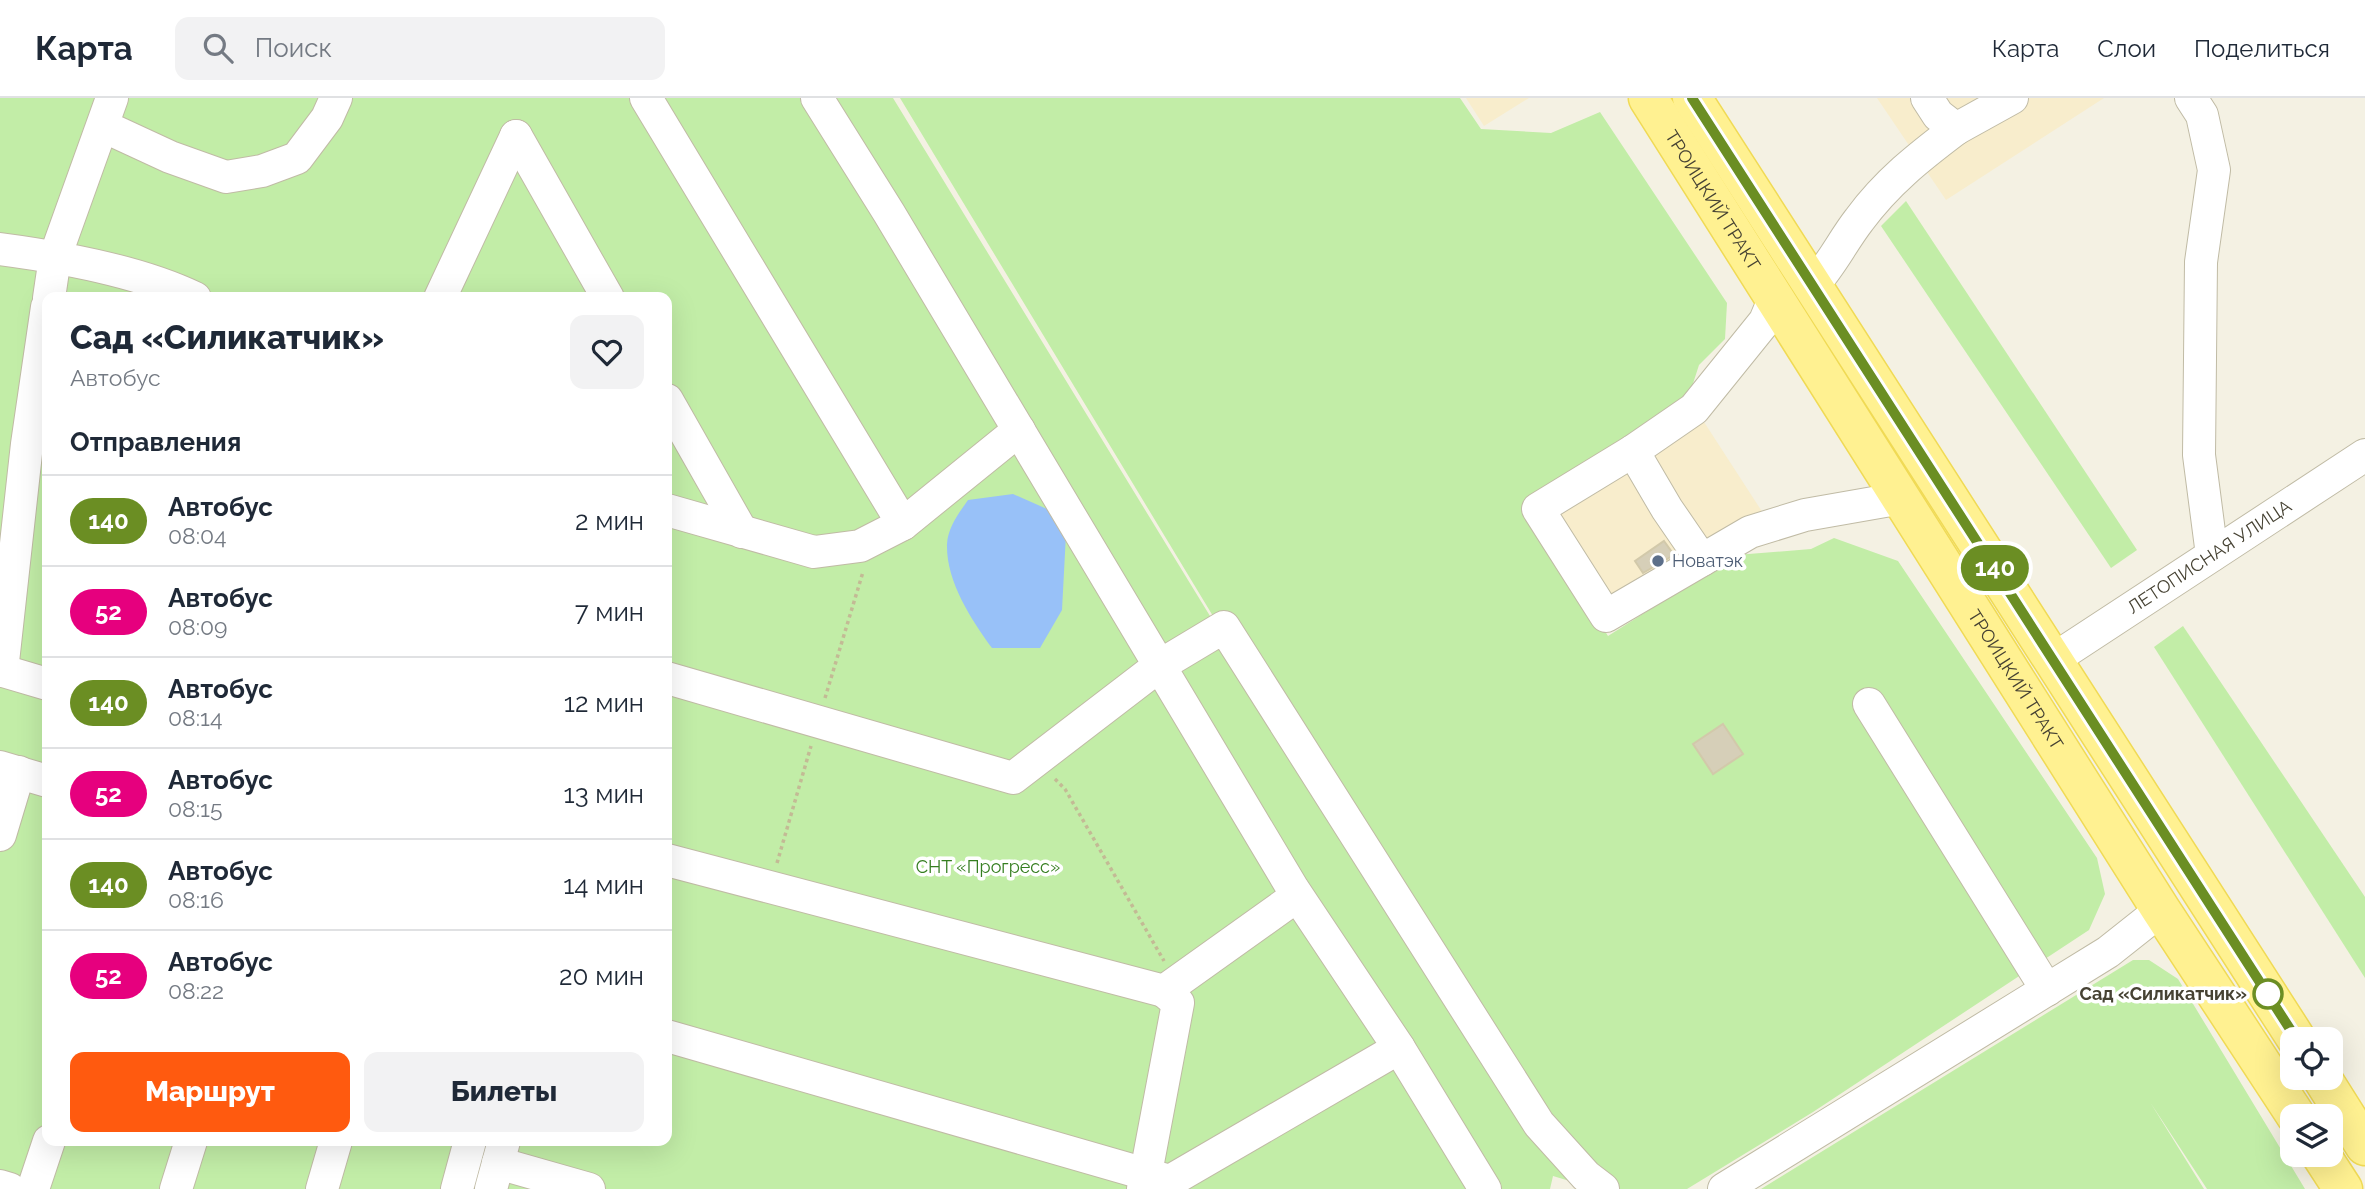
<!DOCTYPE html>
<html lang="ru">
<head>
<meta charset="utf-8">
<style>
  body { margin:0; font-family:Raleway,sans-serif; background:#f2f2f3; color:#1f2937; height:100vh; display:flex; flex-direction:column; font-size:26px; white-space:nowrap }
  * { box-sizing:border-box; margin:0 }
  p { font-size:23px; color:#747a83 }
  .icon { flex:none; width:38px; height:38px; fill:none; stroke:currentColor; stroke-width:2; stroke-linecap:round; stroke-linejoin:round }
  .map { position:relative; flex:1; overflow:hidden }
  .side { position:absolute; left:42px; top:194px; width:630px; height:854px; display:flex; flex-direction:column; background:#fff; border-radius:14px; box-shadow:0 7px 28px #0002 }
  .side>* { flex:none }
  .badge { padding:0 14px; border-radius:23px; font-size:24px; line-height:46px }
  .buttons { position:absolute; left:2280px; top:929px; display:grid; gap:14px }
  .buttons a { display:grid; place-items:center; width:63px; height:63px; border-radius:14px; background:#fff; box-shadow:0 7px 28px #0002; font-size:35px }
  .map>.badge { position:absolute; translate:-50% -50%; box-shadow:0 0 0 4px #fff }
  h2 { padding:0 28px; font-size:26px; line-height:63px }
  .round { display:grid; place-items:center; flex:none; width:74px; height:74px; border-radius:14px; background:#f2f2f3 }
  .overview { display:flex; align-items:center; justify-content:space-between; height:119px; padding:0 28px }
  h1 { font-size:33px; font-weight:800; line-height:52px }
  .action { display:flex; gap:14px; margin-top:auto; padding:14px 28px }
  .action a { flex:1; height:80px; border-radius:14px; background:#ff5a0f; color:#fff; font-size:28px; font-weight:800; line-height:80px; text-align:center }
  .action a+a { background:#f2f2f3; color:#1f2937 }
  ul { padding:0; list-style:none }
  li { display:flex; align-items:center; gap:21px; height:91px; padding:0 28px; border-top:2px solid #e0e1e3 }
  li div { flex:1 }
  li b { display:block; font-size:26px }
  li em { font-style:normal }
  li .badge { min-width:77px; font-weight:700; text-align:center }
  header { display:flex; align-items:center; gap:42px; box-sizing:border-box; height:98px; padding:0 35px; background:#fff; border-bottom:2px solid #e0e1e3 }
  header strong { font-size:33px }
  nav { display:flex; gap:38px; margin-inline-start:auto; font-size:24px }
  .search { width:490px; height:63px; background:#f2f2f3; display:flex; align-items:center; gap:18px; box-sizing:border-box; padding:0 24px; border-radius:14px; color:#747a83; font-size:26px }
  .map>svg:first-child { display:block }
</style>
</head>
<body>
<header>
<strong>Карта</strong>
<div class="search"><svg class="icon" aria-label="search" viewBox="0 0 24 24"><circle cx="10" cy="10" r="6"/><path d="M15 15l6 6"/></svg>Поиск</div>
<nav><a>Карта</a><a>Слои</a><a>Поделиться</a></nav>
</header>
<div class="map">
<svg width="2365" height="1091" viewBox="0 0 2365 1091">
  <rect width="100%" height="100%" fill="#f4f1e3"/>
  <g fill="#f8edcc">
    <polygon points="1466,0 1529,0 1484,28"/>
    <polygon points="1877,0 2104,0 1946,102"/>
    <polygon points="1693,307 1772,429 1612,533 1532,411"/>
  </g>
  <g fill="#c2eda7" fill-rule="evenodd">
    <path d="M0 0H893L1434 884 900 0H1460L1481 31 1551 35 1600 14 1727 205 1725 241 1699 267 1686 307 1527 411 1608 538 1736 457 1811 451 1834 440 1898 463 2097 760 2105 796 2089 832 1813 1014 1687 1091H1596L1553 1078 1550 1091H0ZM47 200H667V1043H47Z"/>
    <polygon points="1906,103 2137,452 2111,470 1881,128"/>
    <polygon points="2183,528 2365,799 2365,880 2154,549"/>
    <polygon points="2133,862 2149,862 2178,881 2305,1091 2207,1091 2150,1004 2204,1091 1761,1091"/>
  </g>
  <path fill="#98c1f8" d="M1013 396 1047 411 1066 436 1062 512 1040 550H992C971 521 946 483 947 446 948 429 959 415 968 402Z"/>
  <g fill="#d6cfb8" stroke="#d2c9aa" stroke-width="2">
    <polygon points="1664,443 1674,457 1643,475 1635,463"/>
    <polygon points="1723,626 1743,656 1713,676 1693,646"/>
  </g>
  <g fill="none" stroke-linecap="round" stroke-linejoin="round">
    <defs>
      <g id="minor">
        <polyline points="646,0 903,426"/>
        <polyline points="2191,0 2202,17 2214,72 2201,164 2199,357 2212,457"/>
        <polyline points="103,28 170,59 226,79 262,73 297,60 327,20 336,0"/>
        <polyline points="1956,31 2012,0"/>
        <polyline points="516,38 608,200"/>
        <path d="M0 151C61 159 139 173 195 200"/>
        <path d="M1812 188C1831 168 1842 144 1859 122 1887 84 1919 59 1956 31L1938 17 1927 0"/>
        <polyline points="1775,199 1765,223 1694,311 1633,353 1667,411 1702,462 1750,434 1805,417 1902,400"/>
        <polyline points="49,200 55,159 112,0"/>
        <polyline points="440,200 516,38"/>
        <polyline points="667,302 742,434"/>
        <polyline points="1633,353 1538,411 1606,518 1702,462"/>
        <polyline points="667,412 814,454 860,448 903,426 1019,332"/>
        <path id="s1" d="M2054 561 2365 357"/>
        <polyline points="0,572 47,586"/>
        <polyline points="2,573 27,346 47,209"/>
        <polyline points="667,580 1013,680 1159,568 1224,529 1539,1026 1586,1078 1603,1091"/>
        <polyline points="1869,606 2047,892"/>
        <polyline points="0,669 47,683"/>
        <polyline points="0,737 19,674"/>
        <polyline points="667,762 1164,893 1297,798"/>
        <polyline points="667,938 1170,1083 1399,950 1293,791 889,115 817,0"/>
        <polyline points="1399,950 1485,1091"/>
        <polyline points="498,1065 589,1091"/>
        <polyline points="0,1088 10,1091"/>
        <polyline points="33,1091 49,1043"/>
        <polyline points="176,1091 191,1043"/>
        <polyline points="322,1091 336,1043"/>
        <polyline points="457,1091 470,1043"/>
        <polyline points="491,1091 504,1043"/>
        <polyline points="1143,1091 1178,905 1164,893"/>
        <polyline points="1724,1091 2108,854 2161,812"/>
      </g>
      <g id="major">
        <path id="s2" d="M1648 0 2161 812 2296 1018"/>
        <polyline points="1692,0 2297,942"/>
        <polyline points="2322,980 2365,1048"/>
        <polyline points="2321,1057 2343,1091"/>
      </g>
    </defs>
    <use href="#minor" stroke="#c0bba5" stroke-width="34"/>
    <use href="#major" stroke="#f0da55" stroke-width="41"/>
    <g stroke="#c3ba95" stroke-width="3.5" stroke-dasharray="3.5 3.5" stroke-linecap="butt">
      <polyline points="825,600 863,474"/>
      <polyline points="1055,681 1065,691 1164,863"/>
      <polyline points="777,765 811,648"/>
    </g>
    <use href="#minor" stroke="#fff" stroke-width="32"/>
    <use href="#major" stroke="#fff191" stroke-width="38"/>
  </g>
  <g fill="none" stroke-linecap="round" stroke-linejoin="round">
    <defs>
      <polyline id="line" points="1692,0 2297,942"/>
    </defs>
    <use href="#line" stroke="#fff" stroke-width="16"/>
    <use href="#line" stroke="#6b8e23" stroke-width="10"/>
  </g>
  <circle fill="#5c6f8a" stroke="#fff" stroke-width="2.5" cx="1658" cy="463" r="7"/>
  <circle fill="#fff" stroke="#6b8e23" stroke-width="3.5" cx="2268" cy="896" r="14"/>
  <g text-anchor="middle" stroke-width="7" stroke-linejoin="round" paint-order="stroke">
    <g font-size="18" fill="#464233" stroke="#fff">
      <text dy="6" stroke="none"><textPath href="#s2" startOffset="121">ТРОИЦКИЙ ТРАКТ</textPath></text>
      <text dy="6" stroke="none"><textPath href="#s1" startOffset="186">ЛЕТОПИСНАЯ УЛИЦА</textPath></text>
      <text dy="6" stroke="none"><textPath href="#s2" startOffset="688">ТРОИЦКИЙ ТРАКТ</textPath></text>
    </g>
    <g font-size="18" fill="#4e5e75" stroke="#fff" text-anchor="start">
      <text x="1672" y="469">Новатэк</text>
    </g>
    <g font-size="18" fill="#357e20" stroke="#fff">
      <text x="988" y="775">СНТ «Прогресс»</text>
    </g>
    <g font-size="18" font-weight="bold" fill="#464233" stroke="#fff" text-anchor="end">
      <text x="2247" y="902">Сад «Силикатчик»</text>
    </g>
  </g>
</svg>
<div class="buttons">
<a><svg class="icon" aria-label="locate" viewBox="0 0 24 24"><circle cx="12" cy="12" r="6"/><path d="M12 2v4M12 18v4M2 12h4M18 12h4"/></svg></a>
<a><svg class="icon" aria-label="layers" viewBox="0 0 24 24"><path d="M12 4l9 5-9 5-9-5zM3 14l9 5 9-5"/></svg></a>
</div>
<b class="badge" style="left:1995px;top:470px;background:#6b8e23;color:#fff">140</b>
<section class="side">
<div class="overview"><div><h1>Сад «Силикатчик»</h1><p>Автобус</p></div><a class="round"><svg class="icon" aria-label="heart" viewBox="0 0 24 24"><path d="M12 20l-8-8c-3-5 5-10 8-4 3-6 11-1 8 4z"/></svg></a></div>
<h2>Отправления</h2>
<ul>
<li><span class="badge" style="background:#6b8e23;color:#fff">140</span><div><b>Автобус</b><p>08:04</p></div><em>2 мин</em></li>
<li><span class="badge" style="background:#e6007e;color:#fff">52</span><div><b>Автобус</b><p>08:09</p></div><em>7 мин</em></li>
<li><span class="badge" style="background:#6b8e23;color:#fff">140</span><div><b>Автобус</b><p>08:14</p></div><em>12 мин</em></li>
<li><span class="badge" style="background:#e6007e;color:#fff">52</span><div><b>Автобус</b><p>08:15</p></div><em>13 мин</em></li>
<li><span class="badge" style="background:#6b8e23;color:#fff">140</span><div><b>Автобус</b><p>08:16</p></div><em>14 мин</em></li>
<li><span class="badge" style="background:#e6007e;color:#fff">52</span><div><b>Автобус</b><p>08:22</p></div><em>20 мин</em></li>
</ul>
<div class="action"><a>Маршрут</a><a>Билеты</a></div>
</section>
</div>
</body>
</html>
